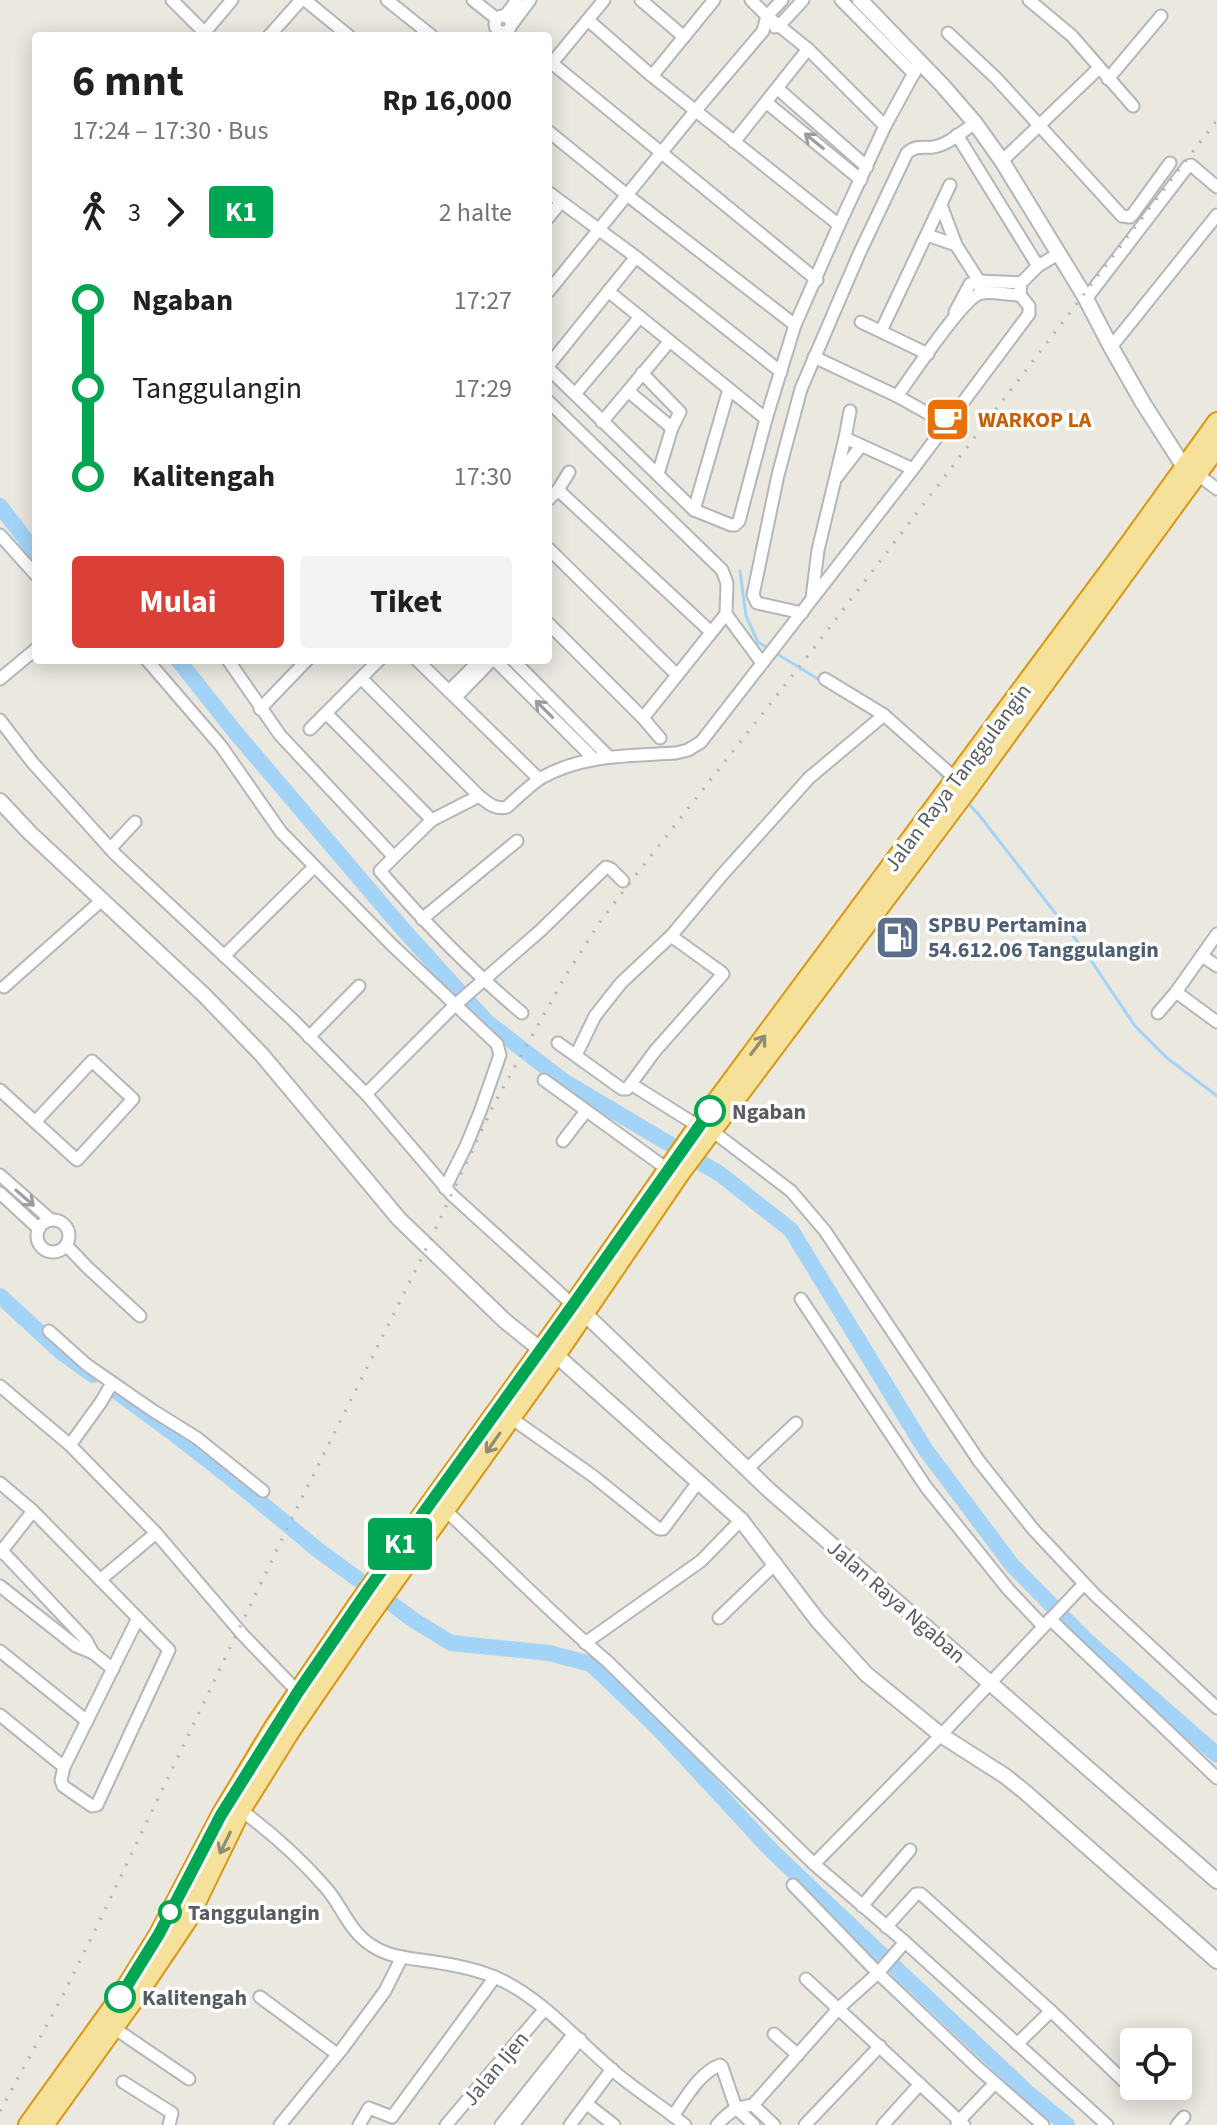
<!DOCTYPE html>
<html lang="id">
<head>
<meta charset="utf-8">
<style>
  body { margin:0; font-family:"Source Sans 3",sans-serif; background:#f2f2f2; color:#202124; height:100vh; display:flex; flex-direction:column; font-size:30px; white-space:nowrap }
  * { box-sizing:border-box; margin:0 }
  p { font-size:26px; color:#757577 }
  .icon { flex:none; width:44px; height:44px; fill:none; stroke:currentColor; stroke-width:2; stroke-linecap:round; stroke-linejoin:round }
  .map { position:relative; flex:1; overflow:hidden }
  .details { position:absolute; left:32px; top:32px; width:520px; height:632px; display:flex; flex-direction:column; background:#fff; border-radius:8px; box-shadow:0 4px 20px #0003 }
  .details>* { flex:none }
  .badge { padding:0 16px; border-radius:6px; font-size:28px; line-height:52px }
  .tools { position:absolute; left:1120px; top:2028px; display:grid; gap:16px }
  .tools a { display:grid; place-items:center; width:72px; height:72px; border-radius:8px; background:#fff; box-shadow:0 4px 20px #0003; font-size:40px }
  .map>.badge { position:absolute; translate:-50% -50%; box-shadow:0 0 0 4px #fff }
  .legs { display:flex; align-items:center; gap:12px; height:88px; padding:0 40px; font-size:26px }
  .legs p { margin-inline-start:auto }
  .head { display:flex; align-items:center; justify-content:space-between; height:136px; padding:0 40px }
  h1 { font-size:44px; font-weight:700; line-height:60px }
  .primary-button { display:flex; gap:16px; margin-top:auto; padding:16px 40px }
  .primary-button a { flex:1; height:92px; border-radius:8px; background:#db4036; color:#fff; font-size:32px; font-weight:700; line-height:92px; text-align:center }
  .primary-button a+a { background:#f2f2f2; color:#202124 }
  ul { padding:0 40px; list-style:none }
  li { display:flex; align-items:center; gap:28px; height:88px; font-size:30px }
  li i { display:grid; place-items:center; width:12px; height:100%; margin:0 10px; background:currentColor }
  li i::after { content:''; width:20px; height:20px; margin:-10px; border:6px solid; border-radius:50%; background:#fff }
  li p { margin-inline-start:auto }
  li:first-child i { background:linear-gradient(#0000 50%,currentColor 0) }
  li:last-child i { background:linear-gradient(currentColor 50%,#0000 0) }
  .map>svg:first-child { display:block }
</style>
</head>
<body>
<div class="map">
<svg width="1217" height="2125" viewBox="0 0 1217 2125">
  <rect width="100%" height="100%" fill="#ebe8e0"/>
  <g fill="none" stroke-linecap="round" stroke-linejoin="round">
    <g stroke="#a3d4f8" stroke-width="3">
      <polyline points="740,571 746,616 758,642 821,681"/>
      <polyline points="931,764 945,779"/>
      <polyline points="967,802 979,815 1084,950 1135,1026 1167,1058 1217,1096"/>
    </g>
    <g stroke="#a3d4f8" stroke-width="16">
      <polyline points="0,506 36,553"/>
      <polyline points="178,660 236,733 401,927 487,1022 565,1082 720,1174 791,1230 925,1449 1012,1565 1087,1641 1217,1755"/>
      <polyline points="0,1296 61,1352 93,1375"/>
      <polyline points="112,1388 173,1433 242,1487 318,1550 415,1621 451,1643 549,1653 591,1664 658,1728 772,1851 1028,2093 1067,2125"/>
    </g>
    <defs>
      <g id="minor">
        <polyline points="172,0 208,36"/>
        <polyline points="305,0 349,36"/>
        <polyline points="387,0 432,36"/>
        <polyline points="473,0 497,19"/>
        <polyline points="641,0 684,37"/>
        <polyline points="751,0 767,16 808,49 885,126"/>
        <polyline points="841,0 914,74"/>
        <polyline points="1029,0 1072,36 1133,106"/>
        <circle cx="503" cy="24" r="8"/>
        <polyline points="505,16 517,0"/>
        <polyline points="588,20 652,76 839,225"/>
        <polyline points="512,24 530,0"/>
        <polyline points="775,27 779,26 803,0"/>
        <polyline points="205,32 232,0"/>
        <polyline points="948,33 996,78 1122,216 1130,217 1133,214 1170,163"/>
        <polyline points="269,36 301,0"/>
        <polyline points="548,60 817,280"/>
        <polyline points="552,63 604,0"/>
        <polyline points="652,76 714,0"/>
        <polyline points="1108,79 1161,16"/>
        <polyline points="778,89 867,167"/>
        <polyline points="767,103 861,180"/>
        <polyline points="548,131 627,195 795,325"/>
        <polyline points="957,135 1038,266"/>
        <polyline points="734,142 808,49"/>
        <polyline points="1002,161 1099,68"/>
        <polyline points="548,192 636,257 781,372"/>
        <polyline points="941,205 956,245 979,281 981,293"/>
        <polyline points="548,218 561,202"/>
        <polyline points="927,235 956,245"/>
        <polyline points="608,291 766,419"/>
        <polyline points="548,292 696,110 763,31 767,16 782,0"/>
        <polyline points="1086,299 1188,166 1191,165 1217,187"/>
        <polyline points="955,312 970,284 979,281 1021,283"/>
        <polyline points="861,322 928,354"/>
        <polyline points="881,331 950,185"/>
        <polyline points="1111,347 1217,215"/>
        <polyline points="814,357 897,396 947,424"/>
        <polyline points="548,366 636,257"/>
        <polyline points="548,368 694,510 731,525 735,525 739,521 766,419 795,325 839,225 885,126 920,62"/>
        <polyline points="642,373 680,412 672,428 658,474"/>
        <polyline points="628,391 672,428"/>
        <polyline points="575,394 640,317"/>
        <path d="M897 396C910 379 964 295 982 293 993 291 1008 295 1020 295"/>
        <polyline points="548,401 722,570 727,583 726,614 762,663"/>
        <polyline points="602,422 669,342"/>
        <polyline points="845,438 913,469"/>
        <polyline points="1197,474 1217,489"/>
        <polyline points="837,477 861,446"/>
        <polyline points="558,490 711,632"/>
        <polyline points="548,500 558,490 569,472"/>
        <polyline points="694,510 729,389"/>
        <polyline points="0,535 36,575"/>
        <polyline points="548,548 677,675"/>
        <polyline points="812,598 818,550 845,438 850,411"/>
        <path d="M802 613 757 603 753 595 778 475 801 389 859 254 907 153C916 145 922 148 933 147 948 145 963 131 975 123"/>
        <polyline points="548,623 643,718 726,614"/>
        <polyline points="147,660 221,746 281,832 392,945 497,1044 500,1055 480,1112 466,1146 445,1188"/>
        <path d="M228 660 280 735 394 857 432 820 479 796C488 803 495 810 507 807 518 797 529 786 541 778 583 754 630 756 676 753L688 750 701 742 913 469 1029 314V306L1020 295 1021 283 1038 266 1058 254"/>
        <polyline points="417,660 539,779"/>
        <polyline points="495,660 593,758"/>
        <polyline points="513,660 609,757"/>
        <polyline points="361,678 479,796"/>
        <polyline points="0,679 36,649"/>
        <polyline points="825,679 884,715 956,779"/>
        <polyline points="449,691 480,660"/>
        <polyline points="456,697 492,660"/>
        <polyline points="260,709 307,660"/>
        <polyline points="326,713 432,820"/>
        <polyline points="643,718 660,738"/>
        <polyline points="0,720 32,762 116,855 293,1020 366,1094 452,1195 573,1305"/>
        <polyline points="310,729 379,660"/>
        <polyline points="110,849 135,822"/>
        <path d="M394 857 380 871C425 923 469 969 522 1013"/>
        <polyline points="422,919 517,841"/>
        <polyline points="224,956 314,867"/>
        <polyline points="1202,956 1217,966"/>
        <polyline points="4,987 102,900"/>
        <polyline points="1176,992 1217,1022"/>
        <polyline points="1158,1013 1176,992 1217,934"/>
        <polyline points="309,1037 359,986"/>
        <polyline points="558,1043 622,1089 627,1089 655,1051 723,974 721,972 671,936"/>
        <polyline points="576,1055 595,1016 621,983 671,936 722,875 809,778 884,715"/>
        <polyline points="544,1080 667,1169"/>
        <polyline points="631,1084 698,1126"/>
        <polyline points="0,1090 77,1160 133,1099 92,1061 35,1122"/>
        <polyline points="366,1094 454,1006 540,931 606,867 611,869 623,881"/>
        <polyline points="711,1130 791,1191 825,1231 979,1461 1033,1529 1095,1595 1217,1708"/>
        <polyline points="563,1141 586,1111"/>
        <polyline points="0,1175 51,1220"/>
        <polyline points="0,1193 39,1229"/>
        <circle cx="53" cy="1236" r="16"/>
        <polyline points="66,1245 87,1267 140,1316"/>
        <polyline points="801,1299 926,1487 1008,1589 1043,1626"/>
        <polyline points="49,1331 87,1365 152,1410 197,1438 263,1491"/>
        <polyline points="0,1386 70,1445 156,1533 243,1635 298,1692"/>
        <polyline points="511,1418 593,1476 659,1529 663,1529 699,1481"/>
        <polyline points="70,1445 101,1402 112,1383"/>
        <polyline points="747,1469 796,1423"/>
        <polyline points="0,1483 33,1511 169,1650 97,1805 92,1806 63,1786 61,1780 64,1767 137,1620"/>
        <path d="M445 1510C500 1560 551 1614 608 1662L814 1864 905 1942 1107 2125"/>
        <polyline points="2,1551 86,1640 93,1653"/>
        <polyline points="0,1553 33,1511"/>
        <polyline points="100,1580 156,1533"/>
        <polyline points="0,1586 76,1646 93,1653 113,1669"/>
        <polyline points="719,1618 776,1563"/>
        <polyline points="1050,1619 1217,1778"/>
        <polyline points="585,1643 701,1561 741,1520"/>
        <polyline points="0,1651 87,1721"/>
        <polyline points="0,1715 64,1767"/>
        <path d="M241 1810C273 1834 300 1858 326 1888 342 1906 349 1931 371 1945 388 1957 408 1958 428 1961 450 1964 480 1970 499 1979 545 2000 582 2046 622 2078 642 2094 664 2108 685 2125"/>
        <polyline points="814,1864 941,1735 1084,1584"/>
        <polyline points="862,1906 910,1850"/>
        <polyline points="886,1927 916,1894 921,1894 1051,2011 1129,2086 1134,2088 1139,2086"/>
        <polyline points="905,1942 878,1973 978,2068 1043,2125"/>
        <polyline points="806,1979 964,2125"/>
        <polyline points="260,1997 337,2054"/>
        <polyline points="114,2028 189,2079"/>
        <polyline points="774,2034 798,2055"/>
        <polyline points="1017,2044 1051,2011"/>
        <polyline points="123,2082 172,2113 169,2125"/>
        <polyline points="587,2104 614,2125"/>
        <polyline points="753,2105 774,2125"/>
        <path d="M673 2116C685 2099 700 2072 720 2065L722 2067 736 2108 754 2125"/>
        <polyline points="957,2123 995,2083"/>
        <polyline points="280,2125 342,2049 385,1991 402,1957"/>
        <polyline points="359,2125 369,2108 392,2117 495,1977"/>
        <polyline points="446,2125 544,2010"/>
        <polyline points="501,2125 573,2035"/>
        <polyline points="513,2125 580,2039"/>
        <polyline points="570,2125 612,2069"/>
        <path d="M717 2125C730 2111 734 2108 753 2105L839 2008 878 1973 793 1885"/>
        <polyline points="805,2125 880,2046"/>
        <polyline points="883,2125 920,2084"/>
        <polyline points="1177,2125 1184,2117"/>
      </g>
      <g id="tertiary">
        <polyline points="860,0 943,86 975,123 1002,161 1084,295 1111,347 1143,403 1184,467"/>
        <polyline points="0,801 30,833 204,995 262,1055 399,1219 505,1321 541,1350"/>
        <polyline points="584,1313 770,1491 1217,1881"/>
        <polyline points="556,1355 741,1520 818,1621 866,1674 941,1735 1005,1776 1025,1792 1217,1961"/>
      </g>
      <g id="trunk">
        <polyline points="28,2125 120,1997 159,1934 221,1815 274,1727 358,1604 573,1305 698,1126 1130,543 1217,422"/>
        <polyline points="44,2125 133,2001 188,1919 241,1810 291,1730 365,1622 556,1355 681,1172 968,789 1217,447"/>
      </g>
    </defs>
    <use href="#minor" stroke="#b3b6ba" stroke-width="15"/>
    <use href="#tertiary" stroke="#b3b6ba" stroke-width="18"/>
    <use href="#trunk" stroke="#da9711" stroke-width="22"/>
    <use href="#minor" stroke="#fff" stroke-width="11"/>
    <use href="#tertiary" stroke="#fff" stroke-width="14"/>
    <use href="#trunk" stroke="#f6e19a" stroke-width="18"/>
    <polyline stroke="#b1b2b2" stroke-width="3" stroke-dasharray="2 10" stroke-linecap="butt" points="0,2111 60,2001 100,1920 292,1518 427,1247 494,1104 566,975 600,922 628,885 803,662 1217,120"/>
  </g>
  <defs><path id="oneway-shaft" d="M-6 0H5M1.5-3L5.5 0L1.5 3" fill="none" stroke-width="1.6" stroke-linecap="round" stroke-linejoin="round" transform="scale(2)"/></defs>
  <g stroke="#9b9da0">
    <use href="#oneway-shaft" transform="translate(814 141) rotate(-141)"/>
    <use href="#oneway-shaft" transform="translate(544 709) rotate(-135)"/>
    <use href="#oneway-shaft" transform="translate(25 1198) rotate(41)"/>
  </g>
  <g stroke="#908b74">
    <use href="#oneway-shaft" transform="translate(758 1045) rotate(-53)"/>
    <use href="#oneway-shaft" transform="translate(493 1443) rotate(125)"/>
    <use href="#oneway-shaft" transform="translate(225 1843) rotate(116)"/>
  </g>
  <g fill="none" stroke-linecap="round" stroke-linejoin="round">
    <defs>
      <polyline id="line-1" points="120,1997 159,1934 221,1815 298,1692 370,1587 573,1305 710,1111"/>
    </defs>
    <use href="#line-1" stroke="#fff" stroke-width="18"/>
    <use href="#line-1" stroke="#00a651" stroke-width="12"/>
  </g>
  <defs>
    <symbol id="cafe-square" viewBox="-11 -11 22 22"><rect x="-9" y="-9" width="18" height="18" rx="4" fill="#e8710a" stroke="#fff"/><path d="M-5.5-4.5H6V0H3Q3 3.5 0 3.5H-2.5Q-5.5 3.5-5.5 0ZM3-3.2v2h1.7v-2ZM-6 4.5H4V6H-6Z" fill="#fff"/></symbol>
    <symbol id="fuel-square" viewBox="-11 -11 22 22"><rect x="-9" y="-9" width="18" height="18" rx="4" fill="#5c6f8a" stroke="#fff"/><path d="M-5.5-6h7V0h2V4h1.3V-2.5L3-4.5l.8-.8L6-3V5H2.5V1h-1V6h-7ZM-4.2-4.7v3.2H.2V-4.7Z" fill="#fff"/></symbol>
  </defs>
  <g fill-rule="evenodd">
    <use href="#cafe-square" x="922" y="394" width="51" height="51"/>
    <use href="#fuel-square" x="872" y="912" width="51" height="51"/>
  </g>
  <g fill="#fff" stroke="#00a651" stroke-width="4">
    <circle cx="710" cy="1111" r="14"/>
    <circle cx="170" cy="1912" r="10"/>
    <circle cx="120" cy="1997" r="14"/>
  </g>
  <g text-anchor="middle" stroke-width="7" stroke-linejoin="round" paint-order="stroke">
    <g font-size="22" font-weight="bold" fill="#c56008" stroke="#fff" text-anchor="start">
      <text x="978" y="427">WARKOP LA</text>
    </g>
    <g font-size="22" fill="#595c60" stroke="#fff">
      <text transform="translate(957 777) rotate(-53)" y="8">Jalan Raya Tanggulangin</text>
      <text transform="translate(897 1601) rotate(41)" y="8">Jalan Raya Ngaban</text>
      <text transform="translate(495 2068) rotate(-50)" y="8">Jalan Ijen</text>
    </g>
    <g font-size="22" font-weight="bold" fill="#4e5e75" stroke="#fff" text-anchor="start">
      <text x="928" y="932">SPBU Pertamina<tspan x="928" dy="25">54.612.06 Tanggulangin</tspan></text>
    </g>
    <g font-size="22" font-weight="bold" fill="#595c60" stroke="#fff" text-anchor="start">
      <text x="732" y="1119">Ngaban</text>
      <text x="188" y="1920">Tanggulangin</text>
      <text x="142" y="2005">Kalitengah</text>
    </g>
  </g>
</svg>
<div class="tools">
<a><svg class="icon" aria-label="locate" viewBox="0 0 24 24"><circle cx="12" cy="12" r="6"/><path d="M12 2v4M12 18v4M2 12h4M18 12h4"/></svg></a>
</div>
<b class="badge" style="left:400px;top:1544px;background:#00a651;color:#fff">K1</b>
<section class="details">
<div class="head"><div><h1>6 mnt</h1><p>17:24 – 17:30 · Bus</p></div><b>Rp 16,000</b></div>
<div class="legs"><svg class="icon" aria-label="walk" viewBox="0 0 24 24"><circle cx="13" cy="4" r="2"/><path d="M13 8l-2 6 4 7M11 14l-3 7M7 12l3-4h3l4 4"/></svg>3<svg class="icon" aria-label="forward" viewBox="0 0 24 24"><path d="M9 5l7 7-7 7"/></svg><b class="badge" style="background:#00a651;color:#fff">K1</b><p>2 halte</p></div>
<ul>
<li><i style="color:#00a651"></i><b>Ngaban</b><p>17:27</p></li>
<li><i style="color:#00a651"></i><span>Tanggulangin</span><p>17:29</p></li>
<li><i style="color:#00a651"></i><b>Kalitengah</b><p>17:30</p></li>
</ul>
<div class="primary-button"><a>Mulai</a><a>Tiket</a></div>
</section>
</div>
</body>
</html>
